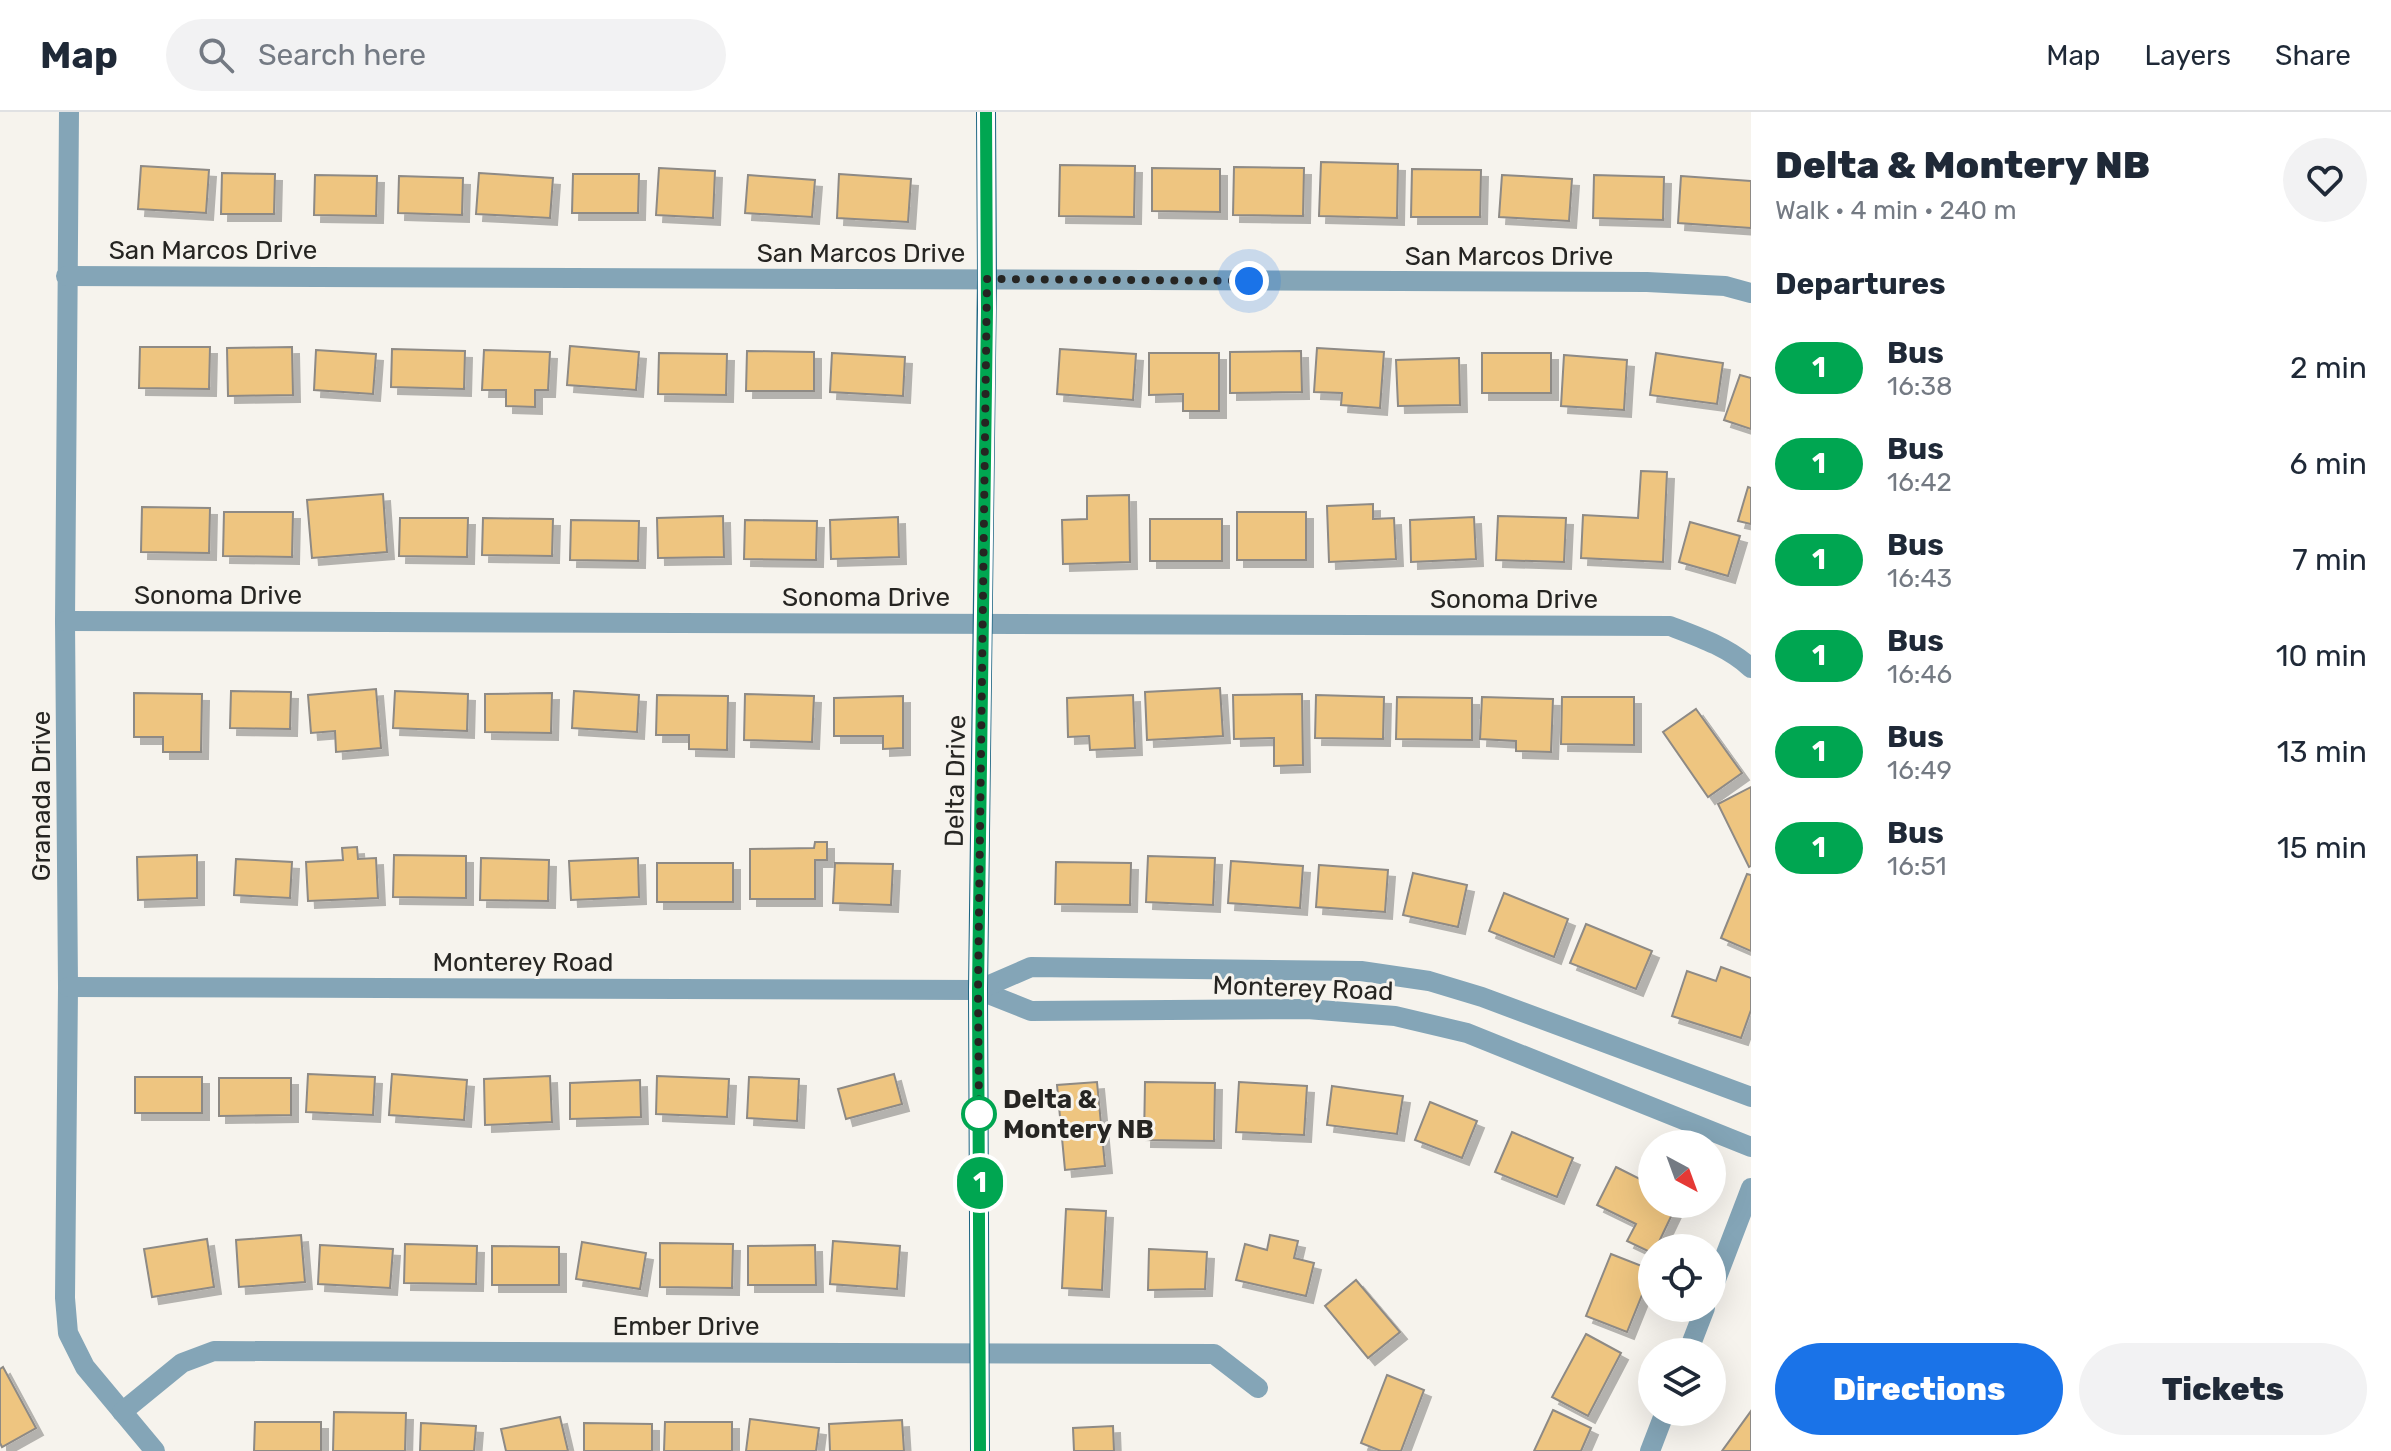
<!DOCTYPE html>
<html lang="en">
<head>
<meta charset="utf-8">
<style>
  body { margin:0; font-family:Rubik,sans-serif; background:#f2f2f3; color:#1f2937; height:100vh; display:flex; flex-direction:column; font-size:30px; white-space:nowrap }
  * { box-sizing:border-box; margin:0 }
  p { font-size:26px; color:#747a83 }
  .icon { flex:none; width:44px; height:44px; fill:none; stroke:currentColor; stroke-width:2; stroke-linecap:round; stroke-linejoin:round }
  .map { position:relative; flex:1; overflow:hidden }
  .side { display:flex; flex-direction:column; background:#fff; width:640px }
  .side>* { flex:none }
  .badge { padding:0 16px; border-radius:26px; font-size:28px; line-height:52px }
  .needle { width:52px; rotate:139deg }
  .controls { position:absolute; left:1638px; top:1018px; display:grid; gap:16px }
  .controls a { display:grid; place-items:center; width:88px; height:88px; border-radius:50%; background:#fff; box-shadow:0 8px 32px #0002; font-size:40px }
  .you { position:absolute; width:40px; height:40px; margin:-20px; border:6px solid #fff; border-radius:50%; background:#1a73e8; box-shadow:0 0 0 12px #1a73e833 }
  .map>.badge { position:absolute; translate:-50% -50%; box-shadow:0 0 0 4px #fff }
  h2 { padding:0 24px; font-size:30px; line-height:72px }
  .round { display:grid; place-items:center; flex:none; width:84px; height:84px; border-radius:42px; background:#f2f2f3 }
  .summary { display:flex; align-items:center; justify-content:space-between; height:136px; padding:0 24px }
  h1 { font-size:38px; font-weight:800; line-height:60px }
  .button { display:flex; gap:16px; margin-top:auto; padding:16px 24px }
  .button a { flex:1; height:92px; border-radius:48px; background:#1a73e8; color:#fff; font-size:32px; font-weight:800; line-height:92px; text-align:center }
  .button a+a { background:#f2f2f3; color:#1f2937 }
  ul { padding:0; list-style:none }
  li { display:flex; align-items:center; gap:24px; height:96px; padding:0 24px }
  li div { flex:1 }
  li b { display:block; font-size:30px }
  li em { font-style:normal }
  li .badge { min-width:88px; font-weight:700; text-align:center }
  header { display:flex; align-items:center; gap:48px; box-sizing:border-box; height:112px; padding:0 40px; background:#fff; border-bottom:2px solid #e0e1e3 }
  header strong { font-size:38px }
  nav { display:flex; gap:44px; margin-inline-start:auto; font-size:28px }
  .search { width:560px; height:72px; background:#f2f2f3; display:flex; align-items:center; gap:20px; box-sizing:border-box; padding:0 28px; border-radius:44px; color:#747a83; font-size:30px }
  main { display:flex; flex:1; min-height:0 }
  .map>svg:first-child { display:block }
</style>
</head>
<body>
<header>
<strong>Map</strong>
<div class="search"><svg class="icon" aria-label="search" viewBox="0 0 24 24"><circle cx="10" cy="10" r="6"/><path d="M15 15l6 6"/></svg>Search here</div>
<nav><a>Map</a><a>Layers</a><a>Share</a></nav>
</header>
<main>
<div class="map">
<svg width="1751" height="1339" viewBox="0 0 1751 1339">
  <defs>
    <filter id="shadow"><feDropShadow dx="7" dy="7" stdDeviation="0" flood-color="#0004"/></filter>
  </defs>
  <rect width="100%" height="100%" fill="#f6f3ed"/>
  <g fill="#eec580" stroke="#8e8a85" stroke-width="2" filter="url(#shadow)">
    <polygon points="1321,50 1398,52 1397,106 1319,104"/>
    <polygon points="1060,53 1135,54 1134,105 1059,104"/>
    <polygon points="141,54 209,58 206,101 138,97"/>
    <polygon points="1234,55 1304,56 1303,104 1233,103"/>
    <polygon points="659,56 715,59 713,106 656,103"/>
    <polygon points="1152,56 1220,57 1220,100 1152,99"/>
    <polygon points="1412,57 1481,58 1480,105 1411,105"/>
    <polygon points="222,61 275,62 274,102 221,102"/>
    <polygon points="479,61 553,66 550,106 476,102"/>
    <polygon points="573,62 639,62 638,101 572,101"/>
    <polygon points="839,62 911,67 908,110 837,106"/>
    <polygon points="315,63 377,64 376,104 314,103"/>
    <polygon points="748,63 815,68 812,105 745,101"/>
    <polygon points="1502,63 1572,67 1569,109 1499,105"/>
    <polygon points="1594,63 1664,65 1663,108 1593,106"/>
    <polygon points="399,64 463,66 462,103 398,101"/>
    <polygon points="1681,64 1751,69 1751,116 1678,111"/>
    <polygon points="570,234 639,240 636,278 567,273"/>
    <polygon points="140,235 210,235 209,277 139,276"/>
    <polygon points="292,235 293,283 228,284 227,236"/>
    <polygon points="1317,236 1384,240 1380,296 1341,293 1342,281 1314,280"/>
    <polygon points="392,237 465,239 464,277 391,275"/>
    <polygon points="1060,237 1136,242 1133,288 1057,282"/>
    <polygon points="316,238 376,242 373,282 314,278"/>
    <polygon points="484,238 550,240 548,278 535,278 535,295 506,294 506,278 482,278"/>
    <polygon points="747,239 814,240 814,279 746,279"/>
    <polygon points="1301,239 1302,280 1230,281 1230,240"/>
    <polygon points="659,241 727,242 726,283 658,282"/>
    <polygon points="832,241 905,245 903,284 830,280"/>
    <polygon points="1149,241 1219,241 1219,299 1183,299 1183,282 1149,283"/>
    <rect x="1482" y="241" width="69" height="40"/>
    <polygon points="1656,241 1723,251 1717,292 1650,283"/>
    <polygon points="1564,243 1627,248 1624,298 1561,294"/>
    <polygon points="1459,246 1460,293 1398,294 1396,248"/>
    <polygon points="1740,263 1751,266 1751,317 1724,308"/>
    <polygon points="1641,359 1667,360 1663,450 1581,446 1583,403 1638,406"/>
    <polygon points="1748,375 1751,376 1751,412 1738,409"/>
    <polygon points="383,382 387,440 312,446 307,388"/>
    <polygon points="1129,383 1130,450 1063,452 1062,408 1087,407 1087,384"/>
    <polygon points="1373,392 1373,407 1394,406 1396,447 1329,450 1327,394"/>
    <polygon points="142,395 210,396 209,441 141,440"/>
    <polygon points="224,400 293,400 292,445 223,444"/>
    <rect x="1237" y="400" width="69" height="48"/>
    <polygon points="723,404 724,445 658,446 657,406"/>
    <polygon points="1498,404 1566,406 1564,450 1496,448"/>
    <polygon points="898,405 899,445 831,447 830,408"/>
    <polygon points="1474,405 1476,447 1411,450 1410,408"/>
    <polygon points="400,406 468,406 467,445 399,444"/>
    <polygon points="483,406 553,407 552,444 482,443"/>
    <rect x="1150" y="407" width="72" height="42"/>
    <polygon points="571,408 639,409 638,449 570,448"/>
    <polygon points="745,408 817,409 816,448 744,447"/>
    <polygon points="1690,410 1740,424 1728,464 1679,450"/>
    <polygon points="1220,576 1223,624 1147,628 1145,580"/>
    <polygon points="376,577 381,636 336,640 335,619 311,621 308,583"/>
    <polygon points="231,579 291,580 290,617 230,616"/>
    <polygon points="395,579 468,582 467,619 393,616"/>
    <polygon points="574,579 639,583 637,620 572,616"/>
    <polygon points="134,581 202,582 201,640 163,640 163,625 134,625"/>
    <polygon points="552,581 551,621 485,620 485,582"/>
    <polygon points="745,582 814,584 812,630 744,628"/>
    <polygon points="1302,582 1303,653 1274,654 1274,626 1234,627 1233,583"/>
    <polygon points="657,583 728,584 727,638 689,637 689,623 656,623"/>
    <polygon points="1133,583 1135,636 1090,638 1089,624 1068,625 1067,586"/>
    <polygon points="1316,583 1384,585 1383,627 1315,626"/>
    <polygon points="903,584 903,636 883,637 883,624 834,624 834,586"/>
    <polygon points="1397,585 1472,586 1472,628 1396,627"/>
    <polygon points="1482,585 1553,587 1551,640 1516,639 1516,629 1480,627"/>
    <polygon points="1562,585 1634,585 1634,633 1561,632"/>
    <polygon points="1696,597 1742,661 1708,685 1663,620"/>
    <polygon points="1751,675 1751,754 1749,755 1718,692"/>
    <polygon points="815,730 827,730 827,748 815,748 815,787 750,787 750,737 814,736"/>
    <polygon points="357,735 358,747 376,746 378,786 308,789 306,750 343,748 342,736"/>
    <polygon points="197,743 197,786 138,788 137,745"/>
    <polygon points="394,743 466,744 466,786 393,785"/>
    <polygon points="1148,744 1215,746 1213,793 1146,790"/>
    <polygon points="481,746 549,748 548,789 480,788"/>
    <polygon points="638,746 639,785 571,788 569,749"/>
    <polygon points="236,747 292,750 290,786 234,783"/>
    <polygon points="1231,749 1303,754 1300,796 1228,791"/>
    <polygon points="1056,750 1131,751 1130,793 1055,792"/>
    <rect x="657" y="751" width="76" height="39"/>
    <polygon points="835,751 893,752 891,793 833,791"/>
    <polygon points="1319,753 1388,758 1385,800 1316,795"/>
    <polygon points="1413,761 1467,773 1458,815 1403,803"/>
    <polygon points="1747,762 1751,763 1751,839 1721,826"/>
    <polygon points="1504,781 1568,807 1554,845 1489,819"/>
    <polygon points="1586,812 1652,839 1636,877 1570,851"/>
    <polygon points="1721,855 1751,866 1751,898 1741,926 1672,904 1687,859 1716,869"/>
    <polygon points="308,962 375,965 373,1003 306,1000"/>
    <polygon points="392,962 467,968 464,1008 389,1003"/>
    <polygon points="894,962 902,992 846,1007 838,977"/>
    <polygon points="550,964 552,1010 485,1013 484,967"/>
    <polygon points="657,964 729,967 727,1005 656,1002"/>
    <rect x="135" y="965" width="67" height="36"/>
    <polygon points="749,965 799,967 797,1009 747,1006"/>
    <polygon points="219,966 291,966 291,1003 219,1004"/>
    <polygon points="640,968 641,1005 570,1007 570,971"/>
    <polygon points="1097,970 1105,1054 1065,1058 1057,973"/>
    <polygon points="1145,970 1215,971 1214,1029 1144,1028"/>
    <polygon points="1239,970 1307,974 1304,1023 1236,1020"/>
    <polygon points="1332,974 1403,984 1397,1022 1327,1013"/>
    <polygon points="1430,990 1477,1009 1462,1046 1415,1028"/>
    <polygon points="1512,1020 1573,1046 1557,1085 1495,1060"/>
    <polygon points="1616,1055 1652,1073 1652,1092 1677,1092 1656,1136 1652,1136 1652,1141 1627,1129 1636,1112 1597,1093"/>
    <polygon points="1066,1097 1106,1099 1102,1178 1062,1176"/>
    <polygon points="301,1123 305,1170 239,1175 236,1128"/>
    <polygon points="1270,1123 1298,1129 1294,1146 1314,1151 1306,1184 1236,1168 1245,1132 1267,1138"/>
    <polygon points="207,1127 214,1175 152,1185 144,1137"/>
    <polygon points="833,1129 900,1134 897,1177 830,1172"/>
    <polygon points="582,1130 646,1141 640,1177 576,1167"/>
    <polygon points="660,1131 733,1132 732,1176 660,1175"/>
    <polygon points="405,1132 477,1134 476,1172 404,1171"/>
    <polygon points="320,1133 393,1137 390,1176 318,1172"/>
    <polygon points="815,1133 816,1173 748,1173 748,1134"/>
    <polygon points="492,1134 559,1135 559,1173 492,1173"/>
    <polygon points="1149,1137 1207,1140 1205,1177 1148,1178"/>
    <polygon points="1611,1142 1652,1158 1627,1220 1586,1204"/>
    <polygon points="1356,1168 1400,1220 1368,1246 1325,1194"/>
    <polygon points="1586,1222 1621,1241 1588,1304 1552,1285"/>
    <polygon points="3,1255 36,1316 2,1335 0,1331 0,1257"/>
    <polygon points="1387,1263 1424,1278 1401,1339 1381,1339 1361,1331"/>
    <polygon points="1553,1298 1591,1316 1581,1339 1534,1339"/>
    <polygon points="1751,1299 1751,1339 1722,1339"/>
    <polygon points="334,1300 406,1301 405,1339 333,1339"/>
    <polygon points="560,1305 568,1339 506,1339 501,1317"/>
    <polygon points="750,1307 819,1316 816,1339 746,1339"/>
    <polygon points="902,1308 904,1339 830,1339 829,1312"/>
    <polygon points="255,1310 321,1310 321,1339 254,1339"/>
    <polygon points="665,1310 732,1310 732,1339 664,1339"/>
    <polygon points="421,1311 476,1314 474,1339 420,1339"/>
    <polygon points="584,1311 652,1312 652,1339 584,1339"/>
    <polygon points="1113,1314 1114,1339 1074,1339 1073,1316"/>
  </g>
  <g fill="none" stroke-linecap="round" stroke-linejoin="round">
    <g stroke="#84a5b7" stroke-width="20">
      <polyline points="69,0 65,509 68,875 65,1186 68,1221 85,1255 155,1339"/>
      <polyline points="66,164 1647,170 1725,174 1751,181"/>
      <path d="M65 509 1670 514C1699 525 1728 535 1751 556"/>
      <polyline points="68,875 978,878 1031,899 1307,897 1395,904 1467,921 1751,1035"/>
      <polyline points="978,878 1031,855 1361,859 1429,869 1482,885 1751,985"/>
      <polyline points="1712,1178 1751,1076"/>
      <polyline points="1688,1240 1705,1196"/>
      <polyline points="122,1300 182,1251 214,1239 1214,1242 1258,1276"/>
      <polyline points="1650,1339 1665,1300"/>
    </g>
    <polyline stroke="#1c6482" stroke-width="20" points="980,1339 978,878 987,167 986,0"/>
  </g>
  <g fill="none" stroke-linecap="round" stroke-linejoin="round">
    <defs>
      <polyline id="line" points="980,1339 978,878 987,198 986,0"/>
    </defs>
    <use href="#line" stroke="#fff" stroke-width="18"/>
    <use href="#line" stroke="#00a651" stroke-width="12"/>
    <polyline stroke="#262522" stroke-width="8" stroke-dasharray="0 14.4" points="979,1002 978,878 987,167 1249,169"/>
  </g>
  <circle fill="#fff" stroke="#00a651" stroke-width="4" cx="979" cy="1002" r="16"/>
  <g text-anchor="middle" stroke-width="6" stroke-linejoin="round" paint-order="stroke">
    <g font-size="26" fill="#262522" stroke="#f6f3ed">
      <text x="213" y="147">San Marcos Drive</text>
      <text x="861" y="150">San Marcos Drive</text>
      <text x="1509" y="153">San Marcos Drive</text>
      <text x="218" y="492">Sonoma Drive</text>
      <text x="866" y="494">Sonoma Drive</text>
      <text x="1514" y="496">Sonoma Drive</text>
      <text transform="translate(955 669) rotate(-89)" y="9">Delta Drive</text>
      <text transform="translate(41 684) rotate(-90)" y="9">Granada Drive</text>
      <text x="523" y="859">Monterey Road</text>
      <text transform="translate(1303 876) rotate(2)" y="9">Monterey Road</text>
      <text x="686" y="1223">Ember Drive</text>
    </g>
    <g font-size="26" font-weight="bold" fill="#262522" stroke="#f6f3ed" text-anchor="start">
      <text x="1003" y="996">Delta &amp;<tspan x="1003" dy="30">Montery NB</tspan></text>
    </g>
  </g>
</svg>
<div class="controls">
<a><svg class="needle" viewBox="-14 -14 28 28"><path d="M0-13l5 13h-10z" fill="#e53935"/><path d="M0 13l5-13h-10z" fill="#747a83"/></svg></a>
<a><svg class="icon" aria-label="locate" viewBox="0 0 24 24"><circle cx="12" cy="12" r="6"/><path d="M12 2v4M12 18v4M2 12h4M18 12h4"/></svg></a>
<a><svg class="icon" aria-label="layers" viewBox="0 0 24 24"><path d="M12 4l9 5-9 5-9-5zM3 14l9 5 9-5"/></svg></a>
</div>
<div class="you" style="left:1249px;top:169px"></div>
<b class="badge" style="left:980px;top:1071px;background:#00a651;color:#fff">1</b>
</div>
<section class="side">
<div class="summary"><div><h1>Delta &amp; Montery NB</h1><p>Walk · 4 min · 240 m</p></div><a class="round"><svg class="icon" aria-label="heart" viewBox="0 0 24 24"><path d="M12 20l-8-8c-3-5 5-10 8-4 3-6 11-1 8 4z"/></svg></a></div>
<h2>Departures</h2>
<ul>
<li><span class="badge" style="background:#00a651;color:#fff">1</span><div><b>Bus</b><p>16:38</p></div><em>2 min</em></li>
<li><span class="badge" style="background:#00a651;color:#fff">1</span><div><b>Bus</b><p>16:42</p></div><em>6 min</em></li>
<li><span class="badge" style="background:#00a651;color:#fff">1</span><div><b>Bus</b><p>16:43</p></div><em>7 min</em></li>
<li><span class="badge" style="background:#00a651;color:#fff">1</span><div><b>Bus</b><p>16:46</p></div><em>10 min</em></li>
<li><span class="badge" style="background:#00a651;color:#fff">1</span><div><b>Bus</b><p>16:49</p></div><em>13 min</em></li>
<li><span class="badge" style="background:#00a651;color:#fff">1</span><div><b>Bus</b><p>16:51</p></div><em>15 min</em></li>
</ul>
<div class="button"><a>Directions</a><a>Tickets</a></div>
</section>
</main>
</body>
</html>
